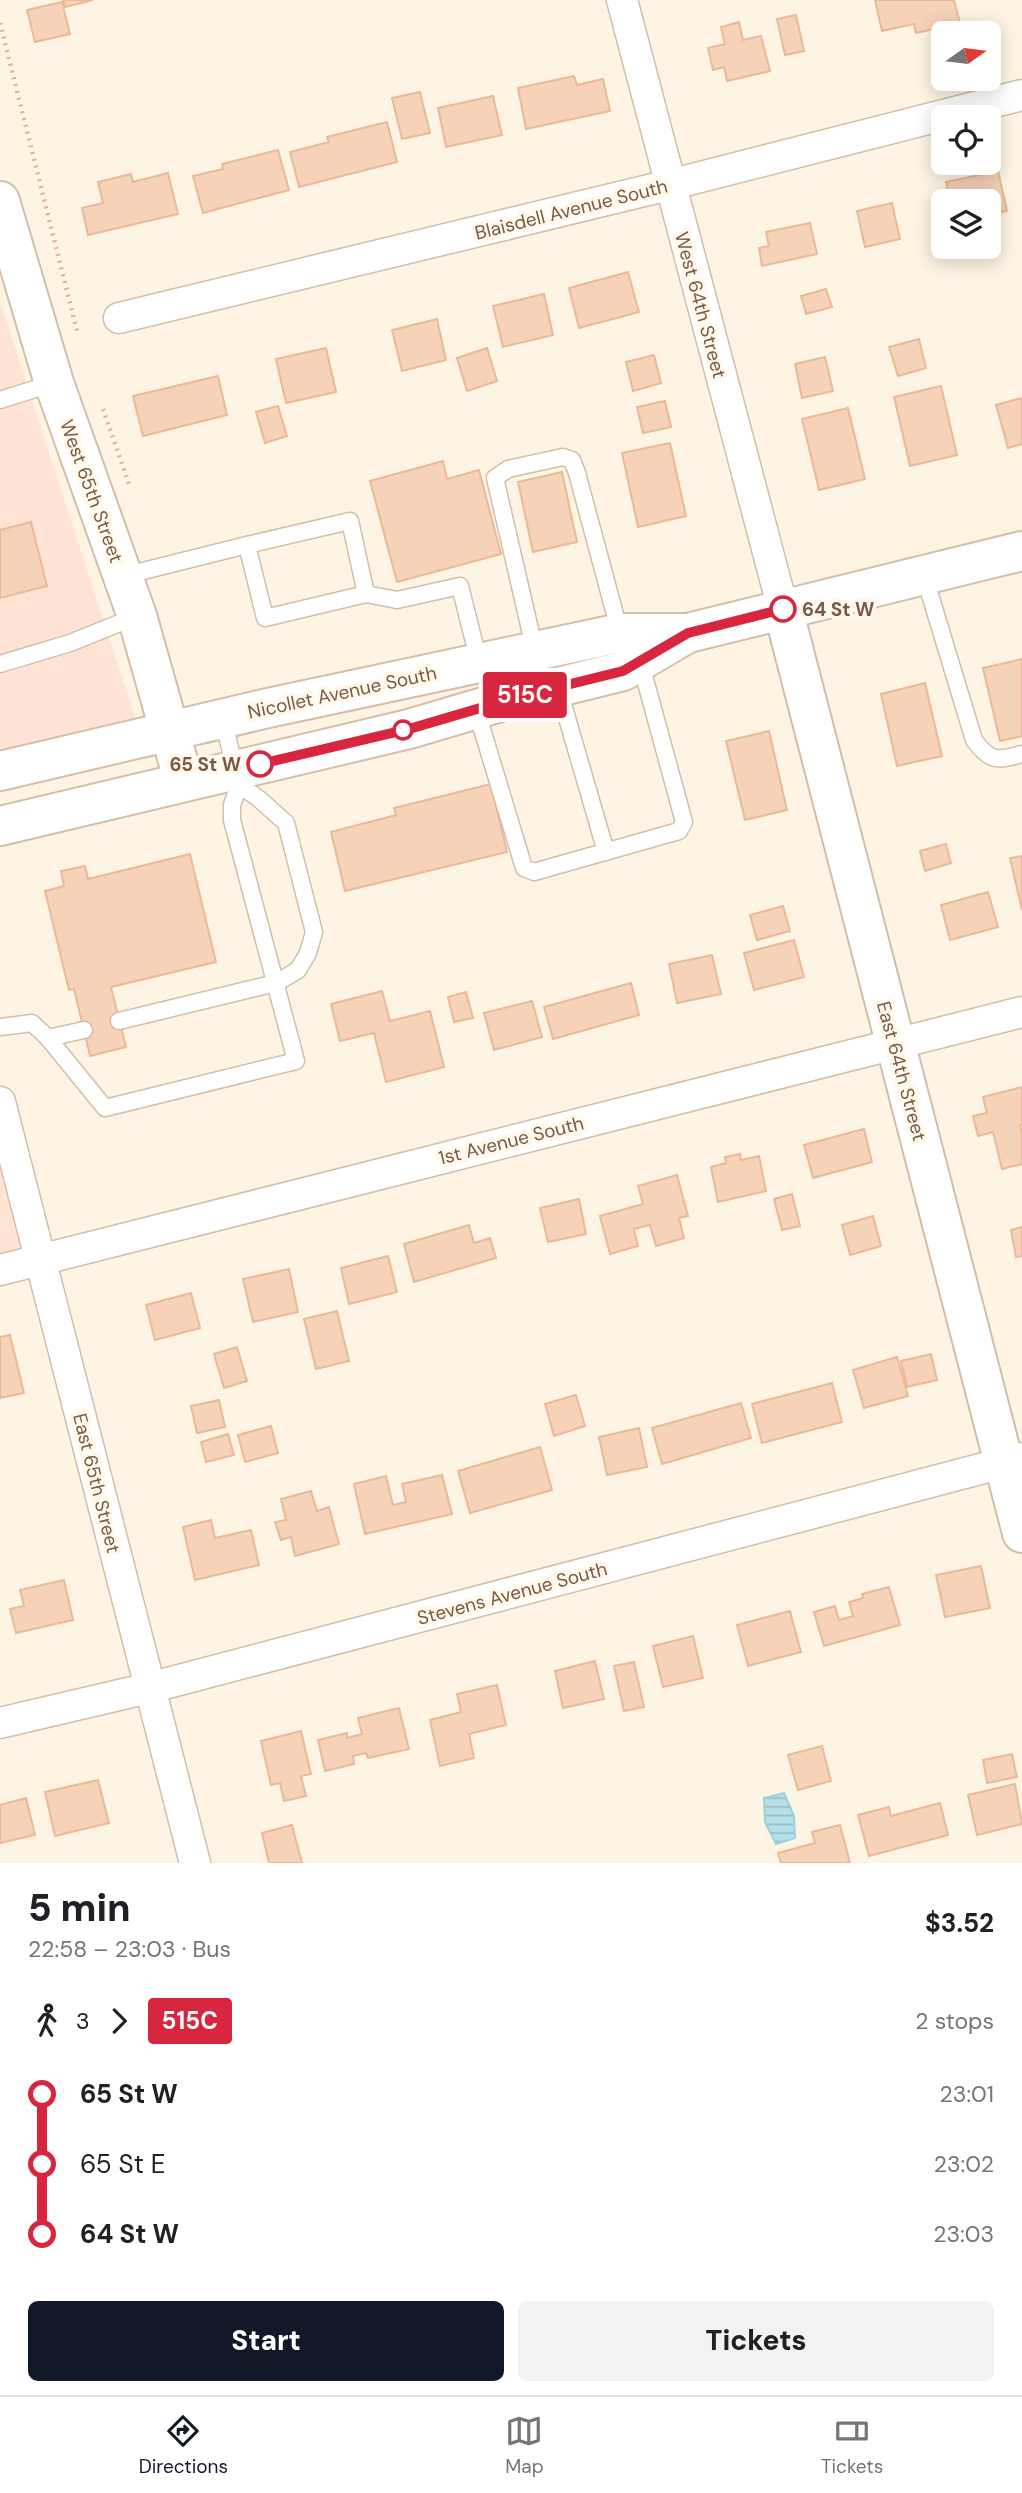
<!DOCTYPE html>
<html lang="en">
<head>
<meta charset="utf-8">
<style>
  body { margin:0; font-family:"DM Sans",sans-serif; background:#f2f2f2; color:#202124; height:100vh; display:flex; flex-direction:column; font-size:26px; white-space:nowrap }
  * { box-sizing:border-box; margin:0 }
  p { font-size:23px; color:#757577 }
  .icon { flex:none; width:38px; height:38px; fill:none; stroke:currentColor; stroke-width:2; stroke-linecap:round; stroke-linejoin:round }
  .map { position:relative; height:1863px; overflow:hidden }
  .details { display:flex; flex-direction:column; background:#fff; flex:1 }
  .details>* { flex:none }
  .badge { padding:0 14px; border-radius:5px; font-size:24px; line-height:46px }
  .needle { width:46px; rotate:76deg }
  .fabs { position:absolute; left:931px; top:21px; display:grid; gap:14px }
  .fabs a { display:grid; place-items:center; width:70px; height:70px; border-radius:10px; background:#fff; box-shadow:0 4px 18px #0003; font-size:35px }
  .map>.badge { position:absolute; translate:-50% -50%; box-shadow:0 0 0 4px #fff }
  .legs { display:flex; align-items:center; gap:10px; height:77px; padding:0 28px; font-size:23px }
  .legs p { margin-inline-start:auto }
  .overview { display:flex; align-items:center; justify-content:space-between; height:119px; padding:0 28px }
  h1 { font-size:38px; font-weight:800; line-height:52px }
  .action { display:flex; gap:14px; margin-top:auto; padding:14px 28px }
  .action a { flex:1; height:80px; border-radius:10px; background:#111827; color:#fff; font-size:28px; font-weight:800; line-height:80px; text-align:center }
  .action a+a { background:#f2f2f2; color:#202124 }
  ul { padding:0 28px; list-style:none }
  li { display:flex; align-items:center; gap:24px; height:70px; font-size:26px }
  li i { display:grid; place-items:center; width:10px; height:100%; margin:0 9px; background:currentColor }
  li i::after { content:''; width:18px; height:18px; margin:-9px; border:5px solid; border-radius:50%; background:#fff }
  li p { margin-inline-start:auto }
  li:first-child i { background:linear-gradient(#0000 50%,currentColor 0) }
  li:last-child i { background:linear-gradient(currentColor 50%,#0000 0) }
  .tabs { display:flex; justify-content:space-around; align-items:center; height:98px; border-top:2px solid #e0e0e0; background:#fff; font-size:19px; color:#757577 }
  .tabs a { display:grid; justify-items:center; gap:4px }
  .tabs .active { color:#111827 }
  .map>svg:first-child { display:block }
</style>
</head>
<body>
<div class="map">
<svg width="1022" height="1863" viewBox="0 0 1022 1863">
  <defs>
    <pattern id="water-rules" width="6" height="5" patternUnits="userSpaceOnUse" patternTransform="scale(1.75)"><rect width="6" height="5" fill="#b6e1ea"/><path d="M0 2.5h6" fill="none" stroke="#99b9bf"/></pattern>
  </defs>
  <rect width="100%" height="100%" fill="#fef4e3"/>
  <g fill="#ffe4d6">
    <polygon points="0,301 141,736 0,769"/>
    <polygon points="0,1148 26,1252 0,1257"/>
  </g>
  <polygon fill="url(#water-rules)" stroke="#9bd1dd" stroke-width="2" points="784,1793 794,1816 795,1838 776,1844 765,1822 764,1798"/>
  <g fill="#f6d2b8" stroke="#ebb997" stroke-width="2">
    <polygon points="63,0 93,0 65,7"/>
    <polygon points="875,0 954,0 960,23 916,33 914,24 882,31"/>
    <polygon points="62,2 70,34 35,42 27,10"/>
    <polygon points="796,15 804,51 785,55 777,19"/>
    <polygon points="739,22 743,40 761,36 770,71 727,81 724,67 713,70 708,48 725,44 721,27"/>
    <polygon points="574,76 577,85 603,79 610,111 526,129 518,88"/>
    <polygon points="420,92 430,133 402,139 392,98"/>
    <polygon points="493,96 502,135 446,147 438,108"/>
    <polygon points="387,122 397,162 299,187 290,152 329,142 327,137"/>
    <polygon points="278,150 289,190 203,213 193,176 223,169 222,164"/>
    <polygon points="998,171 1007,211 989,215 989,201 951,201 946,182"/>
    <polygon points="168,173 178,214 88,235 82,208 103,203 98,182 131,174 133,182"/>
    <polygon points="892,203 900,239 865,247 857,211"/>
    <polygon points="810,223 817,254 762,266 759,248 769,246 766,232"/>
    <polygon points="628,272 639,312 579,328 569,288"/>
    <polygon points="826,289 832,307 806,314 801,296"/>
    <polygon points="544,294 553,335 503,347 493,306"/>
    <polygon points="437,319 446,360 402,371 392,330"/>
    <polygon points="919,339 926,368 898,376 889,347"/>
    <polygon points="326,348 336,392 286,403 276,359"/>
    <polygon points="487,348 497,381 467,391 457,358"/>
    <polygon points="654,355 661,383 633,391 626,362"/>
    <polygon points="825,357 833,391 802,398 795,364"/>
    <polygon points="218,376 227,415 143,436 133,396"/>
    <polygon points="941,386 957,455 910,466 894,397"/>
    <polygon points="1022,398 1022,444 1008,448 996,405"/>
    <polygon points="665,401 671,427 643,433 637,407"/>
    <polygon points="278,406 287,436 265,443 256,412"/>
    <polygon points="848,408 865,479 819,490 802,419"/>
    <polygon points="670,443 686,516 638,527 622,453"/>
    <polygon points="443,461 447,479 479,470 501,554 397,582 370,481"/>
    <polygon points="562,472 577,542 533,552 518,482"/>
    <polygon points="31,522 47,586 0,598 0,530"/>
    <polygon points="1022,659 1022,736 1000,741 983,668"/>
    <polygon points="925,683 942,756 897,766 881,694"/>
    <polygon points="769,731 787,810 745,820 726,741"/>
    <polygon points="491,784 507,852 345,891 331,832 396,815 394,808"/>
    <polygon points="946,844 951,863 925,871 920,851"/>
    <polygon points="190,854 216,962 111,987 126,1047 90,1056 74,989 69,990 45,891 64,886 61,871 85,866 88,879"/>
    <polygon points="1022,856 1022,910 1010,858"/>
    <polygon points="988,892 998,927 950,940 941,905"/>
    <polygon points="783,906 790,931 757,940 750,915"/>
    <polygon points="794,940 804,977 754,990 744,953"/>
    <polygon points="712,955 721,994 677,1003 669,964"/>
    <polygon points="631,983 639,1015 553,1039 544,1007"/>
    <polygon points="382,991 390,1021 430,1011 444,1067 386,1082 374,1033 340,1041 331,1004"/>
    <polygon points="466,992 473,1018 454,1022 448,997"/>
    <polygon points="532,1001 542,1037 494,1050 484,1013"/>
    <polygon points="1022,1087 1022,1124 1020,1125 1022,1134 1022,1164 1002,1169 993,1132 978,1136 973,1116 987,1113 983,1097"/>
    <polygon points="864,1129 872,1162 813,1178 804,1145"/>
    <polygon points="740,1154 741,1160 759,1156 766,1191 718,1202 711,1167 726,1163 725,1157"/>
    <polygon points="677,1175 688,1216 679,1218 684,1238 656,1246 650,1225 634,1229 638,1246 610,1254 600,1216 643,1204 638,1186"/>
    <polygon points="792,1194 800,1226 782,1230 774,1199"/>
    <polygon points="579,1199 586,1234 548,1242 540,1208"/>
    <polygon points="873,1216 881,1246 850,1255 842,1225"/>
    <polygon points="469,1225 474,1243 490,1238 496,1258 414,1282 404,1244"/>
    <polygon points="1022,1227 1022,1256 1016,1257 1011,1230"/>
    <polygon points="388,1256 397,1292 349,1304 341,1268"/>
    <polygon points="289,1269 298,1312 253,1322 243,1279"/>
    <polygon points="191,1293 200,1328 155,1340 146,1305"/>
    <polygon points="337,1311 349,1361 316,1369 304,1319"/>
    <polygon points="10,1335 24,1393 0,1398 0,1337"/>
    <polygon points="237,1347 247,1381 224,1388 214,1354"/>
    <polygon points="931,1354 937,1380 907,1387 901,1361"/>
    <polygon points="897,1357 908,1396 864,1408 853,1370"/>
    <polygon points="832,1383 842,1422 762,1443 752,1404"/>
    <polygon points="576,1395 585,1426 554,1436 545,1404"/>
    <polygon points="219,1400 225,1427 197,1433 191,1406"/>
    <polygon points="741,1403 751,1438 662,1464 652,1428"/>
    <polygon points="271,1426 278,1453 245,1462 238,1435"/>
    <polygon points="639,1428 647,1467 607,1475 599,1437"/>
    <polygon points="228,1434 234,1455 206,1462 201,1442"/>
    <polygon points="540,1447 552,1490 470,1513 458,1471"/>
    <polygon points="442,1475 452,1514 365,1534 354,1484 386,1476 393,1505 406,1502 402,1484"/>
    <polygon points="311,1491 317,1511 329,1507 339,1544 295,1556 291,1537 281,1540 275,1522 286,1520 281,1499"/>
    <polygon points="211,1520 215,1538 251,1530 259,1565 195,1580 183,1527"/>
    <polygon points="981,1566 990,1608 945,1617 936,1575"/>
    <polygon points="64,1580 73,1620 16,1633 10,1609 24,1606 20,1590"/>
    <polygon points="889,1587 900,1625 824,1646 814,1612 835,1606 839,1620 853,1616 849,1602 863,1598 862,1594"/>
    <polygon points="790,1611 801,1652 748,1666 737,1625"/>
    <polygon points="693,1636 703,1678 663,1687 653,1646"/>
    <polygon points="595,1661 604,1699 563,1708 555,1671"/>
    <polygon points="634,1662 644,1707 624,1711 614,1666"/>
    <polygon points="497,1685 506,1725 469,1734 474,1758 440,1766 430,1720 461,1712 457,1694"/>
    <polygon points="399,1708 409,1749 368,1758 366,1753 353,1756 354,1764 325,1771 318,1740 347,1733 347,1738 362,1734 358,1718"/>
    <polygon points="301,1731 311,1774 301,1776 306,1796 284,1801 280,1783 271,1785 261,1741"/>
    <polygon points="822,1746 831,1781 798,1790 788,1755"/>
    <polygon points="1012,1754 1017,1777 987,1783 983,1760"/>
    <polygon points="98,1780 109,1823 55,1836 45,1792"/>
    <polygon points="1015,1784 1022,1824 977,1835 968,1795"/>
    <polygon points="26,1798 35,1835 0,1843 0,1805"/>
    <polygon points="940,1803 948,1835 869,1856 858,1815 889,1807 891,1816"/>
    <polygon points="292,1825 302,1863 269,1863 262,1833"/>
    <polygon points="840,1825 850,1863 781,1863 778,1853 815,1843 812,1832"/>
  </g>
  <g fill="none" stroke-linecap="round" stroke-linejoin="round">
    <defs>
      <g id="service">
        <polyline points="0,400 54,383"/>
        <path d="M924 575 974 740C990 762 997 761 1022 754"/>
        <polyline points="123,576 247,545"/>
        <polyline points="366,594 350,521 247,545 265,618 366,594 397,600 460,586 479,662"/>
        <polyline points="535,651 495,478 508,469 563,457 572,460 577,473 620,633"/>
        <polyline points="0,664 70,643 137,616"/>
        <polyline points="558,687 606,852"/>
        <polyline points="476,709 524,868 534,872 679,831 684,822 640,661"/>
        <polyline points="119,1021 276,983 298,970 308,953 314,932 286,823 258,798 239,785"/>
        <polyline points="0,1027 32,1023 48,1038 105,1108 296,1061 232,820 232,805 239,785 223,719"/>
        <polyline points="48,1038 84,1030"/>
      </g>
      <g id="minor">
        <polyline points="622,0 783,609"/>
        <polyline points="119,318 669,185 1022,95"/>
        <polyline points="0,1102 195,1863"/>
        <polyline points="0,1270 1022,1012"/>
        <polyline points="0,1723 149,1688 1022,1458"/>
      </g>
      <g id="tertiary">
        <polyline points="0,201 54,383 137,616 184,782"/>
        <polyline points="783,609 1022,1533"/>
      </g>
      <g id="secondary">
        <polyline points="0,771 268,708 620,633 688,633 1022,551"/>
        <polyline points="0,826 409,729 514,698 623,671 686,634"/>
      </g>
    </defs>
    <use href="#service" stroke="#d3beab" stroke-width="19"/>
    <use href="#minor" stroke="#d3beab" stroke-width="33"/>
    <use href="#tertiary" stroke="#d3beab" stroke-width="42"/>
    <use href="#secondary" stroke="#d6bea8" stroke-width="42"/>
    <g stroke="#dcb69b" stroke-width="4.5" stroke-dasharray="2 5" stroke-linecap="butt">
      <polyline points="0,23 78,335"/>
      <polyline points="103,409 129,484"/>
    </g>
    <use href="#service" stroke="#fff" stroke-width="16"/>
    <use href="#minor" stroke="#fff" stroke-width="30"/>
    <use href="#tertiary" stroke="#fff" stroke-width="38"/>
    <use href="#secondary" stroke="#fff" stroke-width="38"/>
  </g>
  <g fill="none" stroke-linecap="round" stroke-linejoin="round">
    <defs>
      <polyline id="line-1" points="260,764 409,729 514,698 623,671 688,633 783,609"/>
    </defs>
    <use href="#line-1" stroke="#fff" stroke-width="16"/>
    <use href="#line-1" stroke="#d7263d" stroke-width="10"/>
  </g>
  <g fill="#fff" stroke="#d7263d" stroke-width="3.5">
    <circle cx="783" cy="609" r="12"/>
    <circle cx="403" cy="730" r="9"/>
    <circle cx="260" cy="764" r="12"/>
  </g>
  <g text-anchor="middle" stroke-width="7" stroke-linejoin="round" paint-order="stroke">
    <g font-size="19" fill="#795a46" stroke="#fff8eb">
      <text transform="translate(571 209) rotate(-14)" y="7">Blaisdell Avenue South</text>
      <text transform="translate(701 305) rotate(75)" y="7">West 64th Street</text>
      <text transform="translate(92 491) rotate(70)" y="7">West 65th Street</text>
      <text transform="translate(342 692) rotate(-12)" y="7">Nicollet Avenue South</text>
      <text transform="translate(902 1071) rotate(75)" y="7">East 64th Street</text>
      <text transform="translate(511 1140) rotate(-14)" y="7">1st Avenue South</text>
      <text transform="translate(97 1483) rotate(76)" y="7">East 65th Street</text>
      <text transform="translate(512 1593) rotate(-15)" y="7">Stevens Avenue South</text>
    </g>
    <g font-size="19" font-weight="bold" fill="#795a46" stroke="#fff8eb" text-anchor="start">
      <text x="802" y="616">64 St W</text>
      <text x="241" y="771" text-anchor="end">65 St W</text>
    </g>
  </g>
</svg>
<div class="fabs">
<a><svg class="needle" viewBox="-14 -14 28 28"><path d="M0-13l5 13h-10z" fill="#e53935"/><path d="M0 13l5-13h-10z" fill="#757577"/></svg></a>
<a><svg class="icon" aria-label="locate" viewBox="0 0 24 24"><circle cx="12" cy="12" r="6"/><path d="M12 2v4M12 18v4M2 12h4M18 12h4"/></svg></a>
<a><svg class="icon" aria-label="layers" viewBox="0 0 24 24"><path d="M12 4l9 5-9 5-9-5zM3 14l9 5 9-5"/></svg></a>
</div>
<b class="badge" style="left:525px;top:695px;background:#d7263d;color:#fff">515C</b>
</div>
<section class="details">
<div class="overview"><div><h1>5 min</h1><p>22:58 – 23:03 · Bus</p></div><b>$3.52</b></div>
<div class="legs"><svg class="icon" aria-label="walk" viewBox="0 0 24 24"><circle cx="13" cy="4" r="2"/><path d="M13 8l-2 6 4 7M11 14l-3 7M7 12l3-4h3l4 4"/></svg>3<svg class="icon" aria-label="forward" viewBox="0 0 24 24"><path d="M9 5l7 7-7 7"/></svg><b class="badge" style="background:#d7263d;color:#fff">515C</b><p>2 stops</p></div>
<ul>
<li><i style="color:#d7263d"></i><b>65 St W</b><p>23:01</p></li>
<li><i style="color:#d7263d"></i><span>65 St E</span><p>23:02</p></li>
<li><i style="color:#d7263d"></i><b>64 St W</b><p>23:03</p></li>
</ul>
<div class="action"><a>Start</a><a>Tickets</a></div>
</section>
<nav class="tabs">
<a class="active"><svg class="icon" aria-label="directions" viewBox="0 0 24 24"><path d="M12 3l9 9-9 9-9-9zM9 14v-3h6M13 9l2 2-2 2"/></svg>Directions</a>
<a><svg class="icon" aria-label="map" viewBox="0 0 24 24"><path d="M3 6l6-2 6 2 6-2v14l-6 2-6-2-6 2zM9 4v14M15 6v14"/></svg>Map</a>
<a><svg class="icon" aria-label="tickets" viewBox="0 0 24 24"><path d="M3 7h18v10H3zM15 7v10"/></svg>Tickets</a>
</nav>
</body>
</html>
